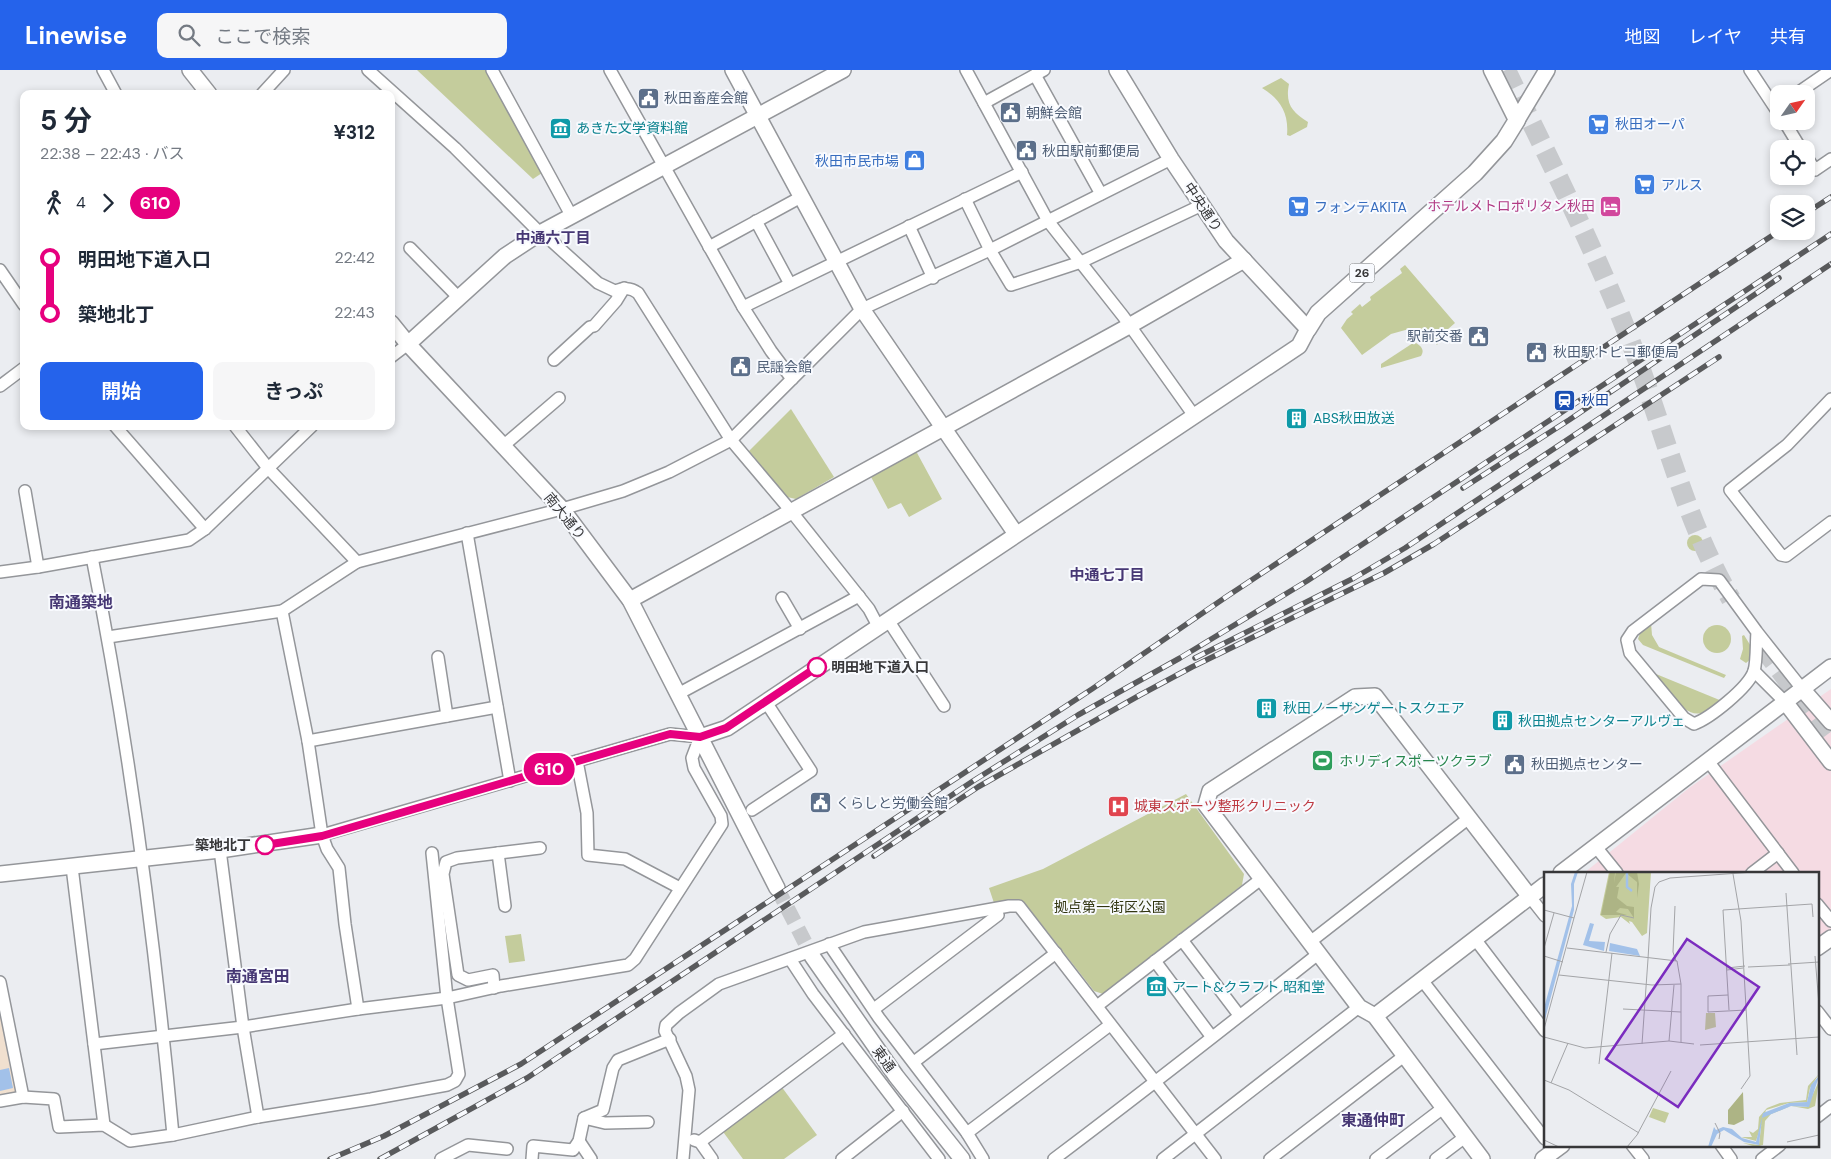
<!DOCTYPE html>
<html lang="ja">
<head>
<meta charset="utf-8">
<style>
  body { margin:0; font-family:"DM Sans","Noto Sans JP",sans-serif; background:#f6f6f7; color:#1f2937; height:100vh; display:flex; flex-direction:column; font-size:19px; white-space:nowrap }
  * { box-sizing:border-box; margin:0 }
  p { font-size:16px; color:#747a83 }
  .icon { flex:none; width:28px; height:28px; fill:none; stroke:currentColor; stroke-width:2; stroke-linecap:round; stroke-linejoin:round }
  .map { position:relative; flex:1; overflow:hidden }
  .details { position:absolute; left:20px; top:20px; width:375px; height:340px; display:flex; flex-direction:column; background:#fff; border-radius:10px; box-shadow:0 2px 8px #0003 }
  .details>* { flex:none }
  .badge { padding:0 10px; border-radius:16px; font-size:18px; line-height:32px }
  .needle { width:32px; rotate:56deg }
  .controls { position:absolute; left:1770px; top:15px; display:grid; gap:10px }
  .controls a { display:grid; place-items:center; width:45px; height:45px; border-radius:10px; background:#fff; box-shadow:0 2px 8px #0003; font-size:25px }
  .map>.badge { position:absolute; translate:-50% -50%; box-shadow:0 0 0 2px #fff }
  .legs { display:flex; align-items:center; gap:8px; height:55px; padding:0 20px; font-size:16px }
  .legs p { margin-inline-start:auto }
  .overview { display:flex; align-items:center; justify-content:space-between; height:85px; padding:0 20px }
  h1 { font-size:28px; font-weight:700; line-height:38px }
  .primary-button { display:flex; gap:10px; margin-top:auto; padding:10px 20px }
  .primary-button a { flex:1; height:58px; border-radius:10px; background:#2563eb; color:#fff; font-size:20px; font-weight:700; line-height:58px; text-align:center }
  .primary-button a+a { background:#f6f6f7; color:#1f2937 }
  ul { padding:0 20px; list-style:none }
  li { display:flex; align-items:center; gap:18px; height:55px; font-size:19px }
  li i { display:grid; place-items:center; width:8px; height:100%; margin:0 6px; background:currentColor }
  li i::after { content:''; width:12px; height:12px; margin:-6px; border:4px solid; border-radius:50%; background:#fff }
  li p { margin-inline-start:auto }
  li:first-child i { background:linear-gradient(#0000 50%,currentColor 0) }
  li:last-child i { background:linear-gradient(currentColor 50%,#0000 0) }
  header { display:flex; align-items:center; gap:30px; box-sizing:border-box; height:70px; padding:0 25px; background:#2563eb; color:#fff }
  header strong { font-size:24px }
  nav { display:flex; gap:28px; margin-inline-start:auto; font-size:18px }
  .search { width:350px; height:45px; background:#f6f6f7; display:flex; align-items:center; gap:12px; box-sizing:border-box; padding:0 18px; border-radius:10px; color:#747a83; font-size:19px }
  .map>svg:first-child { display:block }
</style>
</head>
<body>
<header>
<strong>Linewise</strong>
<div class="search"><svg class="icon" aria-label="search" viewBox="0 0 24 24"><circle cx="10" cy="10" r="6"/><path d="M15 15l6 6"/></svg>ここで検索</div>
<nav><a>地図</a><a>レイヤ</a><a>共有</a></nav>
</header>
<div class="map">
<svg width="1831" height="1089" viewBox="0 0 1831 1089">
  <rect width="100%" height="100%" fill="#ebedf1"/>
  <polygon fill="#f5dbe3" points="1831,619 1831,872 1817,882 1817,803 1584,803 1689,718"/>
  <polygon fill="#f1e0cf" points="0,932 19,1023 0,1027"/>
  <g fill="#c4cc9c">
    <polygon points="417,0 489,0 545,101 533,109"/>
    <path d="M1281 8 1289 14C1285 34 1292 42 1308 52L1307 57 1290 66 1287 65C1289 43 1280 29 1262 18Z"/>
    <polygon points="1405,195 1455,253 1440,266 1441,268 1437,275 1426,262 1422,260 1409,259 1391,264 1362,285 1341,258 1347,249 1353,244 1351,242 1360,234 1362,237 1371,230 1370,227 1402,203 1400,199"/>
    <path d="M1413 273H1416C1421 276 1425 280 1421 286L1381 298V294Z"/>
    <polygon points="791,339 834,407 796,429 787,427 749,381"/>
    <polygon points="916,381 942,429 909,447 901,433 888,439 870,405"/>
    <circle cx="1695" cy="473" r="8"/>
    <polygon points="1651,553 1652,565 1659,577 1726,605 1724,608 1643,575 1638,569 1640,563"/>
    <circle cx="1717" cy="569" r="14"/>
    <polygon points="1744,565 1752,578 1752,588 1746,593 1740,589 1743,579 1742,566"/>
    <path d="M1656 604 1722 631C1716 634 1708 642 1701 643 1683 648 1665 616 1656 604Z"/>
    <polygon points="1186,724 1244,804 1242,815 1103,924 1094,921 1024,832 995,836 989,818 1043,799"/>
    <polygon points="521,864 525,891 509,893 505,866"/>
    <polygon points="781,1016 817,1065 784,1089 743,1089 721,1059"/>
  </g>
  <polygon fill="#a2c1e9" points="9,998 13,1018 0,1021 0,1000"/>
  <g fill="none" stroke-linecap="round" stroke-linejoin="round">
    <polyline stroke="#c7c9cc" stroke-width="15" stroke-dasharray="15 8" stroke-linecap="butt" points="777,818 812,886"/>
    <g stroke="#c7c9cc" stroke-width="20" stroke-dasharray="20 10" stroke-linecap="butt">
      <path d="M1506 0C1551 94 1600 188 1636 286 1666 367 1687 454 1731 529"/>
      <polyline points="1762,576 1831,669"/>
    </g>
    <defs>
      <g id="street">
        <polyline points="103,0 116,24"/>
        <path d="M368 0 455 78 540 163 547 167 598 213 615 221C623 218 630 217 638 223L731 370 791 441 869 539 878 556"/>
        <polyline points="492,0 571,145"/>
        <polyline points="610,0 743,237 771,281 792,309"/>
        <polyline points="966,0 1048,151 1123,246 1195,347"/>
        <polyline points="1750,0 1779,44"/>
        <polyline points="1035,5 1101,124"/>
        <polyline points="262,24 284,0"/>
        <polyline points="1796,24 1831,0"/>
        <polyline points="984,33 1044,0"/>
        <polyline points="1784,51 1801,79"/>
        <polyline points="1806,86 1815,100 1831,89"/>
        <polyline points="965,129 990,180 1011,215 1081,192 1202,135"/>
        <polyline points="756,151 790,214"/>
        <polyline points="909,156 933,208"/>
        <polyline points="709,177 801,127"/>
        <polyline points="410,178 459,228"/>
        <polyline points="0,200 24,235"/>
        <polyline points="743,237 1022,102"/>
        <polyline points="391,287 408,274"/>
        <polyline points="554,290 590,257 594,256 616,231 624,218"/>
        <polyline points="0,316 24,298"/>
        <polyline points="1831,329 1787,375 1730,420 1781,485 1786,486 1831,452"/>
        <polyline points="115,356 205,459"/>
        <polyline points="235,356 268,398 357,492"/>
        <polyline points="503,376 559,328"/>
        <polyline points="25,421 38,497"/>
        <polyline points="467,463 510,711"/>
        <path d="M92 487C130 678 155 872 173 1065"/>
        <polyline points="0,502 38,497 189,470 205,459 312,356"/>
        <polyline points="782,528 800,559"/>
        <polyline points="282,541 308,671 322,765 327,779 339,798 345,854 358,939"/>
        <polyline points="888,550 944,636"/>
        <path d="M1757 562C1756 573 1757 591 1754 601 1748 618 1710 648 1694 654L1684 648 1630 583 1627 570 1633 561 1701 509 1719 510 1757 562 1803 620"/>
        <polyline points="108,567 282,541 357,492 562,439 623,421 669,402 731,370 862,239 990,180 1171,89"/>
        <polyline points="438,587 447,646"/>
        <polyline points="1754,601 1786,633"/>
        <polyline points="678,624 859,526"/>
        <polyline points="308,671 497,637"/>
        <polyline points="577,691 587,743 588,785 625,789 680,818"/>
        <polyline points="1708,691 1793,803"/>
        <polyline points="752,740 811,701 766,632"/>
        <polyline points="1596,777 1617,803"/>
        <polyline points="220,780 243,957 258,1047"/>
        <polyline points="498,783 505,836"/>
        <polyline points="72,797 104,1055"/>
        <polyline points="1752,803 1778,783"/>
        <polyline points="1530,827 1545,846"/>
        <polyline points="1817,834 1831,851"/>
        <polyline points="1475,869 1545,961"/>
        <polyline points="1182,870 1239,945"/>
        <polyline points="1310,872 1469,748"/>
        <polyline points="829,874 879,948 967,1063 983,1089"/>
        <polyline points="790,889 813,924 939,1089"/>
        <polyline points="1155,891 1211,966"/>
        <polyline points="1422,910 1545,1069"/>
        <polyline points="0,912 23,1027"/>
        <polyline points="494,918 493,905 468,910 458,905 443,804 446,792 457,788 540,778"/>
        <polyline points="1097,936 1261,809"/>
        <polyline points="874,939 998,845 996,839"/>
        <polyline points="1817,941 1831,959"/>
        <polyline points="94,974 243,957 358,939 447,928 501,916 628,895 635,889 722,754 721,746 694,698 692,688 700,667 670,664 322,765"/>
        <polyline points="914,992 1056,883"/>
        <polyline points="0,1031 23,1027 54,1029 59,1057 104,1055 130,1071 173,1065 258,1047 371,1029 447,1015 455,1011 459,1004 447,928 432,783"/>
        <polyline points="1817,1047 1831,1036"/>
        <polyline points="584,1048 605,1053 648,1052"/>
        <polyline points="967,1063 1110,955"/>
        <polyline points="694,1070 700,1072 712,1089"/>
        <polyline points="579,1071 591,1089"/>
        <polyline points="700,1072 844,964"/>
        <polyline points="1632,1075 1643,1089"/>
        <polyline points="1721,1075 1731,1089"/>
        <polyline points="441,1089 468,1075 507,1079"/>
        <polyline points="532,1089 533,1076 573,1080 579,1071 584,1048 603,1040 613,998 618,990 670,969"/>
        <polyline points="683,1089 689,1020 686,1006 665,961 666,955 679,943 719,914 864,862 1009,836 1019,836 1215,1089"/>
        <polyline points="842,1089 903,1041"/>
        <path d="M1054 1089C1143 1022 1231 953 1318 884"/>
        <polyline points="1163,1089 1359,937"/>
        <polyline points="1270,1089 1404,986"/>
        <polyline points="1376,1089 1443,1038"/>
        <polyline points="1436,1089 1465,1067"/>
        <polyline points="1762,1089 1780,1075"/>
      </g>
      <g id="secondary">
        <polyline points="190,0 209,24"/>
        <polyline points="733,0 862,239 1016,464"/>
        <polyline points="1517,50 1547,0"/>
        <polyline points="391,253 408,274 562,439 630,530 777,818"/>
        <polyline points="408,274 505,186 540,163 843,0"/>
        <polyline points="630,530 1129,256 1244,190"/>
        <polyline points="1803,620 1831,652"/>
        <polyline points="1786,633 1831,692"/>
        <polyline points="700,667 727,658 1299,276 1308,259 1226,171 1171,89 1117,0"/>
        <polyline points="1561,803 1831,597"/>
        <polyline points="0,804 220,780 322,765"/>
        <polyline points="1817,878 1831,868"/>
        <polyline points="812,886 896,1006 962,1089"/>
        <polyline points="1375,946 1545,815"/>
        <polyline points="1482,1089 1375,946 1359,937 1206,735 1210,721 1355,627 1375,626 1530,827"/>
        <polyline points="1543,1089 1562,1075"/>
      </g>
      <polyline id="primary" points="1308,259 1318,243 1475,103 1504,71 1517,50 1492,0"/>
    </defs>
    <use href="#street" stroke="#94969a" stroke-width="14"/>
    <use href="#secondary" stroke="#94969a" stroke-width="18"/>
    <use href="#primary" stroke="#94969a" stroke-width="19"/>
    <use href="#street" stroke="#fff" stroke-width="11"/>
    <use href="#secondary" stroke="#fff" stroke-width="15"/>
    <use href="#primary" stroke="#fff" stroke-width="16"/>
    <defs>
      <g id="rail">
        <polyline points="1806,143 1831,127"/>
        <polyline points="1463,418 1569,350 1779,208"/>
        <polyline points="1195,588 1354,508 1405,478 1831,194"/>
        <polyline points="874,786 978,717 1140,625 1192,597 1384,503 1434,474 1719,287"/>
        <polyline points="330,1089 384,1066 521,994 1092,619 1226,527 1779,161"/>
        <polyline points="380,1089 527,1008 973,711 1078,645 1180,588 1307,511 1831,164"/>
      </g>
    </defs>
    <use href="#rail" stroke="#595a5c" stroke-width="5.5"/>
    <use href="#rail" stroke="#f8fafe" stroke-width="4" stroke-dasharray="11" stroke-linecap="butt"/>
  </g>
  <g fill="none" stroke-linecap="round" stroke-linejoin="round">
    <defs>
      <polyline id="line-1" points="265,775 322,766 670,664 700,667 726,658 817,597"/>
    </defs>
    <use href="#line-1" stroke="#fff" stroke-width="11"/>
    <use href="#line-1" stroke="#e6007e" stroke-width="8"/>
  </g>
  <defs>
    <symbol id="civic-square" viewBox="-11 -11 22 22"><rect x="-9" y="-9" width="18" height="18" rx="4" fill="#5c6f8a" stroke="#f8fafe"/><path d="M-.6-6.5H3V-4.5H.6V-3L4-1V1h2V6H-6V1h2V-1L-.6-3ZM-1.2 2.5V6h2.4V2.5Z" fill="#fff"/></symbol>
    <symbol id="supermarket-square" viewBox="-11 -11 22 22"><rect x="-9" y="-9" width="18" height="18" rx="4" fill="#3f7fe0" stroke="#f8fafe"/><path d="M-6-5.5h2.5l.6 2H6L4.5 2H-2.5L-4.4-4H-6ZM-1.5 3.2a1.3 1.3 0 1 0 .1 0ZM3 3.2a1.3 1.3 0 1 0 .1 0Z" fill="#fff"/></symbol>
    <symbol id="museum-square" viewBox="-11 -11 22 22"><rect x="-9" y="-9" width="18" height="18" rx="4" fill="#0f9aa8" stroke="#f8fafe"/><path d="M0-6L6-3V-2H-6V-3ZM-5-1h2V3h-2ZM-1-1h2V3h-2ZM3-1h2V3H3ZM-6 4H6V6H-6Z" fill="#fff"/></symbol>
    <symbol id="shop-square" viewBox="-11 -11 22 22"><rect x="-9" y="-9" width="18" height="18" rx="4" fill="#3f7fe0" stroke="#f8fafe"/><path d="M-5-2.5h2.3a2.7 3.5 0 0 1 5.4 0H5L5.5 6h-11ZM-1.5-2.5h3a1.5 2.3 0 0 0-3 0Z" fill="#fff"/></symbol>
    <symbol id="hotel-square" viewBox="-11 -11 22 22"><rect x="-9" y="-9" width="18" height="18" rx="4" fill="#d1479c" stroke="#f8fafe"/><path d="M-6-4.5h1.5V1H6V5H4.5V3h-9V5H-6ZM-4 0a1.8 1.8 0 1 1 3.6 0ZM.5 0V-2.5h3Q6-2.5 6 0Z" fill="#fff"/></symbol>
    <symbol id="station-square" viewBox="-11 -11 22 22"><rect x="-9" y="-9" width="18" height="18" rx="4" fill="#1a4fb4" stroke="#f8fafe"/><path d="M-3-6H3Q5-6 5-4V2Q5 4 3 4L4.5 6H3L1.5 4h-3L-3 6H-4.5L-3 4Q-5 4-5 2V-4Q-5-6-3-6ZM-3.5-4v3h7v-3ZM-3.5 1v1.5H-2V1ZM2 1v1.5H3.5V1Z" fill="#fff"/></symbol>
    <symbol id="building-square" viewBox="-11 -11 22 22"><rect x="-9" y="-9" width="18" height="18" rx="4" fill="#0f9aa8" stroke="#f8fafe"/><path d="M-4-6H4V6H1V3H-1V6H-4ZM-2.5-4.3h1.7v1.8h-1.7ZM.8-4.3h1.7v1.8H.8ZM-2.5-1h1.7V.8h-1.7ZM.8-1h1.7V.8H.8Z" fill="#fff"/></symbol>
    <symbol id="stadium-square" viewBox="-11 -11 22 22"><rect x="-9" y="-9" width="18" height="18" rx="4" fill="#2e9e5b" stroke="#f8fafe"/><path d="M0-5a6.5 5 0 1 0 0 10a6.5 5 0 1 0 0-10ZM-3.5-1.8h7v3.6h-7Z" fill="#fff"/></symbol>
    <symbol id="hospital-square" viewBox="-11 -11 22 22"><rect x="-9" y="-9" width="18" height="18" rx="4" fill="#e0444e" stroke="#f8fafe"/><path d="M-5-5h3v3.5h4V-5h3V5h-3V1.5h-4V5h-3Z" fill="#fff"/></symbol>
  </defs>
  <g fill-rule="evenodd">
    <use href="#civic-square" x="636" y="16" width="25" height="25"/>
    <use href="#civic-square" x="998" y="30" width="25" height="25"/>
    <use href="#supermarket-square" x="1586" y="42" width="25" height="25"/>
    <use href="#museum-square" x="548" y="46" width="25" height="25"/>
    <use href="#civic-square" x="1014" y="68" width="25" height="25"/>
    <use href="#shop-square" x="902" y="78" width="25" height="25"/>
    <use href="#supermarket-square" x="1632" y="102" width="25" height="25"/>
    <use href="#hotel-square" x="1598" y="124" width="25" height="25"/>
    <use href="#supermarket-square" x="1286" y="124" width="25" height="25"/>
    <use href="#civic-square" x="1466" y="254" width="25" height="25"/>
    <use href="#civic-square" x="1524" y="270" width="25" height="25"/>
    <use href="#civic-square" x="728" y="284" width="25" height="25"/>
    <use href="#station-square" x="1552" y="318" width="25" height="25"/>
    <use href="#building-square" x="1284" y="336" width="25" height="25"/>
    <use href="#building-square" x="1254" y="626" width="25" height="25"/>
    <use href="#building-square" x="1490" y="638" width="25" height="25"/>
    <use href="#stadium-square" x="1310" y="678" width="25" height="25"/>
    <use href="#civic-square" x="1502" y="682" width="25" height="25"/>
    <use href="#civic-square" x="808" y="720" width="25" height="25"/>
    <use href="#hospital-square" x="1106" y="724" width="25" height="25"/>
    <use href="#museum-square" x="1144" y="904" width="25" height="25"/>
  </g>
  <g fill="#fff" stroke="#e6007e" stroke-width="2.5">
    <circle cx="817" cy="597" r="9"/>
    <circle cx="265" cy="775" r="9"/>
  </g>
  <g text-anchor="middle" stroke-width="4" stroke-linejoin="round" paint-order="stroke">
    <rect fill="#f8fafe" stroke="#717274" stroke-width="1" x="1349.5" y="193.5" width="25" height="19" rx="4"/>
    <g font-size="12" font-weight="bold" fill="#373739">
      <text x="1362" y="207">26</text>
    </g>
    <g font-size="14" fill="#4e5e75" stroke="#f8fafe" text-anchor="start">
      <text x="664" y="33">秋田畜産会館</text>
      <text x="1026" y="48">朝鮮会館</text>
      <text x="1042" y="86">秋田駅前郵便局</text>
      <text x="1463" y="271" text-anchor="end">駅前交番</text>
      <text x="1553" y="287">秋田駅トピコ郵便局</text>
      <text x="756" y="302">民謡会館</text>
      <text x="1531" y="699">秋田拠点センター</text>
      <text x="836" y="738">くらしと労働会館</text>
    </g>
    <g font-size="14" fill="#366cbe" stroke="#f8fafe" text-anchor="start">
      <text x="1615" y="59">秋田オーパ</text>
      <text x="899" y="96" text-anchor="end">秋田市民市場</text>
      <text x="1661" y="120">アルス</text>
      <text x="1314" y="142">フォンテAKITA</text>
    </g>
    <g font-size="14" fill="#0d838f" stroke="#f8fafe" text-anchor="start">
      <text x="576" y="63">あきた文学資料館</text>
      <text x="1313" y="353">ABS秋田放送</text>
      <text x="1283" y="643">秋田ノーザンゲートスクエア</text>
      <text x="1518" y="656">秋田拠点センターアルヴェ</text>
      <text x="1172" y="922">アート&amp;クラフト 昭和堂</text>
    </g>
    <g font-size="14" fill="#b23c85" stroke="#f8fafe" text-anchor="end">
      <text x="1595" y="141">ホテルメトロポリタン秋田</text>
    </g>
    <g font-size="14" fill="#373739" stroke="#f8fafe">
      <text transform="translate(1203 137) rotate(56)" y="5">中央通り</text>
      <text transform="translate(565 446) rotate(51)" y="5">南大通り</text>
      <text transform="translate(884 989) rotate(54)" y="5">東通</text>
    </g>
    <g font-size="14" fill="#164399" stroke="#f8fafe" text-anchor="start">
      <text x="1581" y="335">秋田</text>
    </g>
    <g font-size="14" font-weight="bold" fill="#373739" stroke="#f8fafe" text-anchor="start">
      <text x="831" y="602">明田地下道入口</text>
      <text x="251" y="780" text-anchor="end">築地北丁</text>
    </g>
    <g font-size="14" fill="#27864d" stroke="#f8fafe" text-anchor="start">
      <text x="1339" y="696">ホリディスポーツクラブ</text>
    </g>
    <g font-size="14" fill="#be3a42" stroke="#f8fafe" text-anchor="start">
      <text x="1134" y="741">城東スポーツ整形クリニック</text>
    </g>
    <g font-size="14" fill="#323611" stroke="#f8fafe">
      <text x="1110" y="842">拠点第一街区公園</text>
    </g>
    <g font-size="15" font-weight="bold" fill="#463774" stroke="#f8fafe">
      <text x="553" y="173">中通六丁目</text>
      <text x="1107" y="510">中通七丁目</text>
    </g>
    <g font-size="16" font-weight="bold" fill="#463774" stroke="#f8fafe">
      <text x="81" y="538">南通築地</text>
      <text x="258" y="912">南通宮田</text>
      <text x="1373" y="1056">東通仲町</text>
    </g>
  </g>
  <g transform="translate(1544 802)">
    <rect width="275" height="275" fill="#ebedf1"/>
    <path d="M65 0H107L103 61 98 64 88 50 85 49 86 52 77 45 62 47 56 43ZM162 141H171L172 155 161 158ZM275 202 266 216 263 230 245 231 222 238 212 269 197 265H208L205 259 209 261 214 257 215 245 223 236 236 231 262 228 264 214ZM275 209 271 234 264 237 247 234 227 242 221 249 219 273 212 275 199 271 215 273 218 246 226 240 247 234 263 235ZM109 236 125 241 121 251 105 245Z" fill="#c4cc9c"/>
    <path d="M66 0 71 1 70 11 72 0H93L95 12 93 26V10L82 1 72 15H75L73 26 83 34 90 35V46L84 37 76 36 72 40 83 43H57ZM199 220 200 248 190 253 184 252V238Z" fill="#adb485"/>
    <path d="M31 0H34L30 12V38L0 151V136L28 34 27 12ZM46 51 50 52 45 69 61 70 60 79 39 73ZM66 71 93 77 96 84 65 79ZM275 204 265 235 247 234 218 246 215 273 200 270 180 258 173 262 167 275H164L170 255 172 258 179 255 188 257 198 266 212 270 219 241 245 231 263 230 267 213Z" fill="#a2c1e9"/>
    <path fill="none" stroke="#a2c1e9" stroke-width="2.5" d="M83 0V15L88 19"/>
    <path fill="none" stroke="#a3a4a7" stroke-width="1" d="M189 2 197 49M242 21 253 183M131 34 129 80 132 89M0 38 30 46 0 157M30 46 43 0M0 76 10 41M23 76 133 89 137 112M62 80 66 62 77 43 90 46M0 84 19 90M271 84 275 133M104 87 107 36 111 15 115 10 126 6 210 0M244 92 275 90M204 95 246 93M183 96 201 94M183 98 199 96M15 103 108 113 137 112V170M184 123 164 124V140L202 138M79 137 137 140M185 138 179 38 268 32 269 45M0 165 41 176 125 169 150 172M125 169 130 113M98 172 104 87M156 173 275 165M55 192 68 81M0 208 25 218 95 261M7 211 24 171M197 217 206 204 197 49M171 251 176 261 175 267M0 268 15 275M243 270 275 263M83 275 93 263 127 199"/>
    <path fill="#7b2cbf" fill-opacity="0.15" stroke="#7b2cbf" stroke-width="2.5" d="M143 67 215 115 134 235 62 187Z"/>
    <rect width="275" height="275" fill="none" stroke="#373739" stroke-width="2.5"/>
  </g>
</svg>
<div class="controls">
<a><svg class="needle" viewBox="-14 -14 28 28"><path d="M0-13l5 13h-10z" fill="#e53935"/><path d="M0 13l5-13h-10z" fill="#747a83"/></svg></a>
<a><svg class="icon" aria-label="locate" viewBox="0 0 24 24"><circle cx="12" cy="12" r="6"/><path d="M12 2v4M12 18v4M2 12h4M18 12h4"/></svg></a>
<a><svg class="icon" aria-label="layers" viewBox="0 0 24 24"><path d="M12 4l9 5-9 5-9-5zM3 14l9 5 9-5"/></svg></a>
</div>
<b class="badge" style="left:549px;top:699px;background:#e6007e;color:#fff">610</b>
<section class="details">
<div class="overview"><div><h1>5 分</h1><p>22:38 – 22:43 · バス</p></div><b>¥312</b></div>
<div class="legs"><svg class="icon" aria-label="walk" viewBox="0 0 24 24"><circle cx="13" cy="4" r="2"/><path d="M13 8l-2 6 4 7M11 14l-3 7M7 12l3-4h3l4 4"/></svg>4<svg class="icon" aria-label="forward" viewBox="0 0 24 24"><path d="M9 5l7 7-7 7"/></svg><b class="badge" style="background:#e6007e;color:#fff">610</b></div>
<ul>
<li><i style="color:#e6007e"></i><b>明田地下道入口</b><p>22:42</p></li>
<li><i style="color:#e6007e"></i><b>築地北丁</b><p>22:43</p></li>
</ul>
<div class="primary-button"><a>開始</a><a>きっぷ</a></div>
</section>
</div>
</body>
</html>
